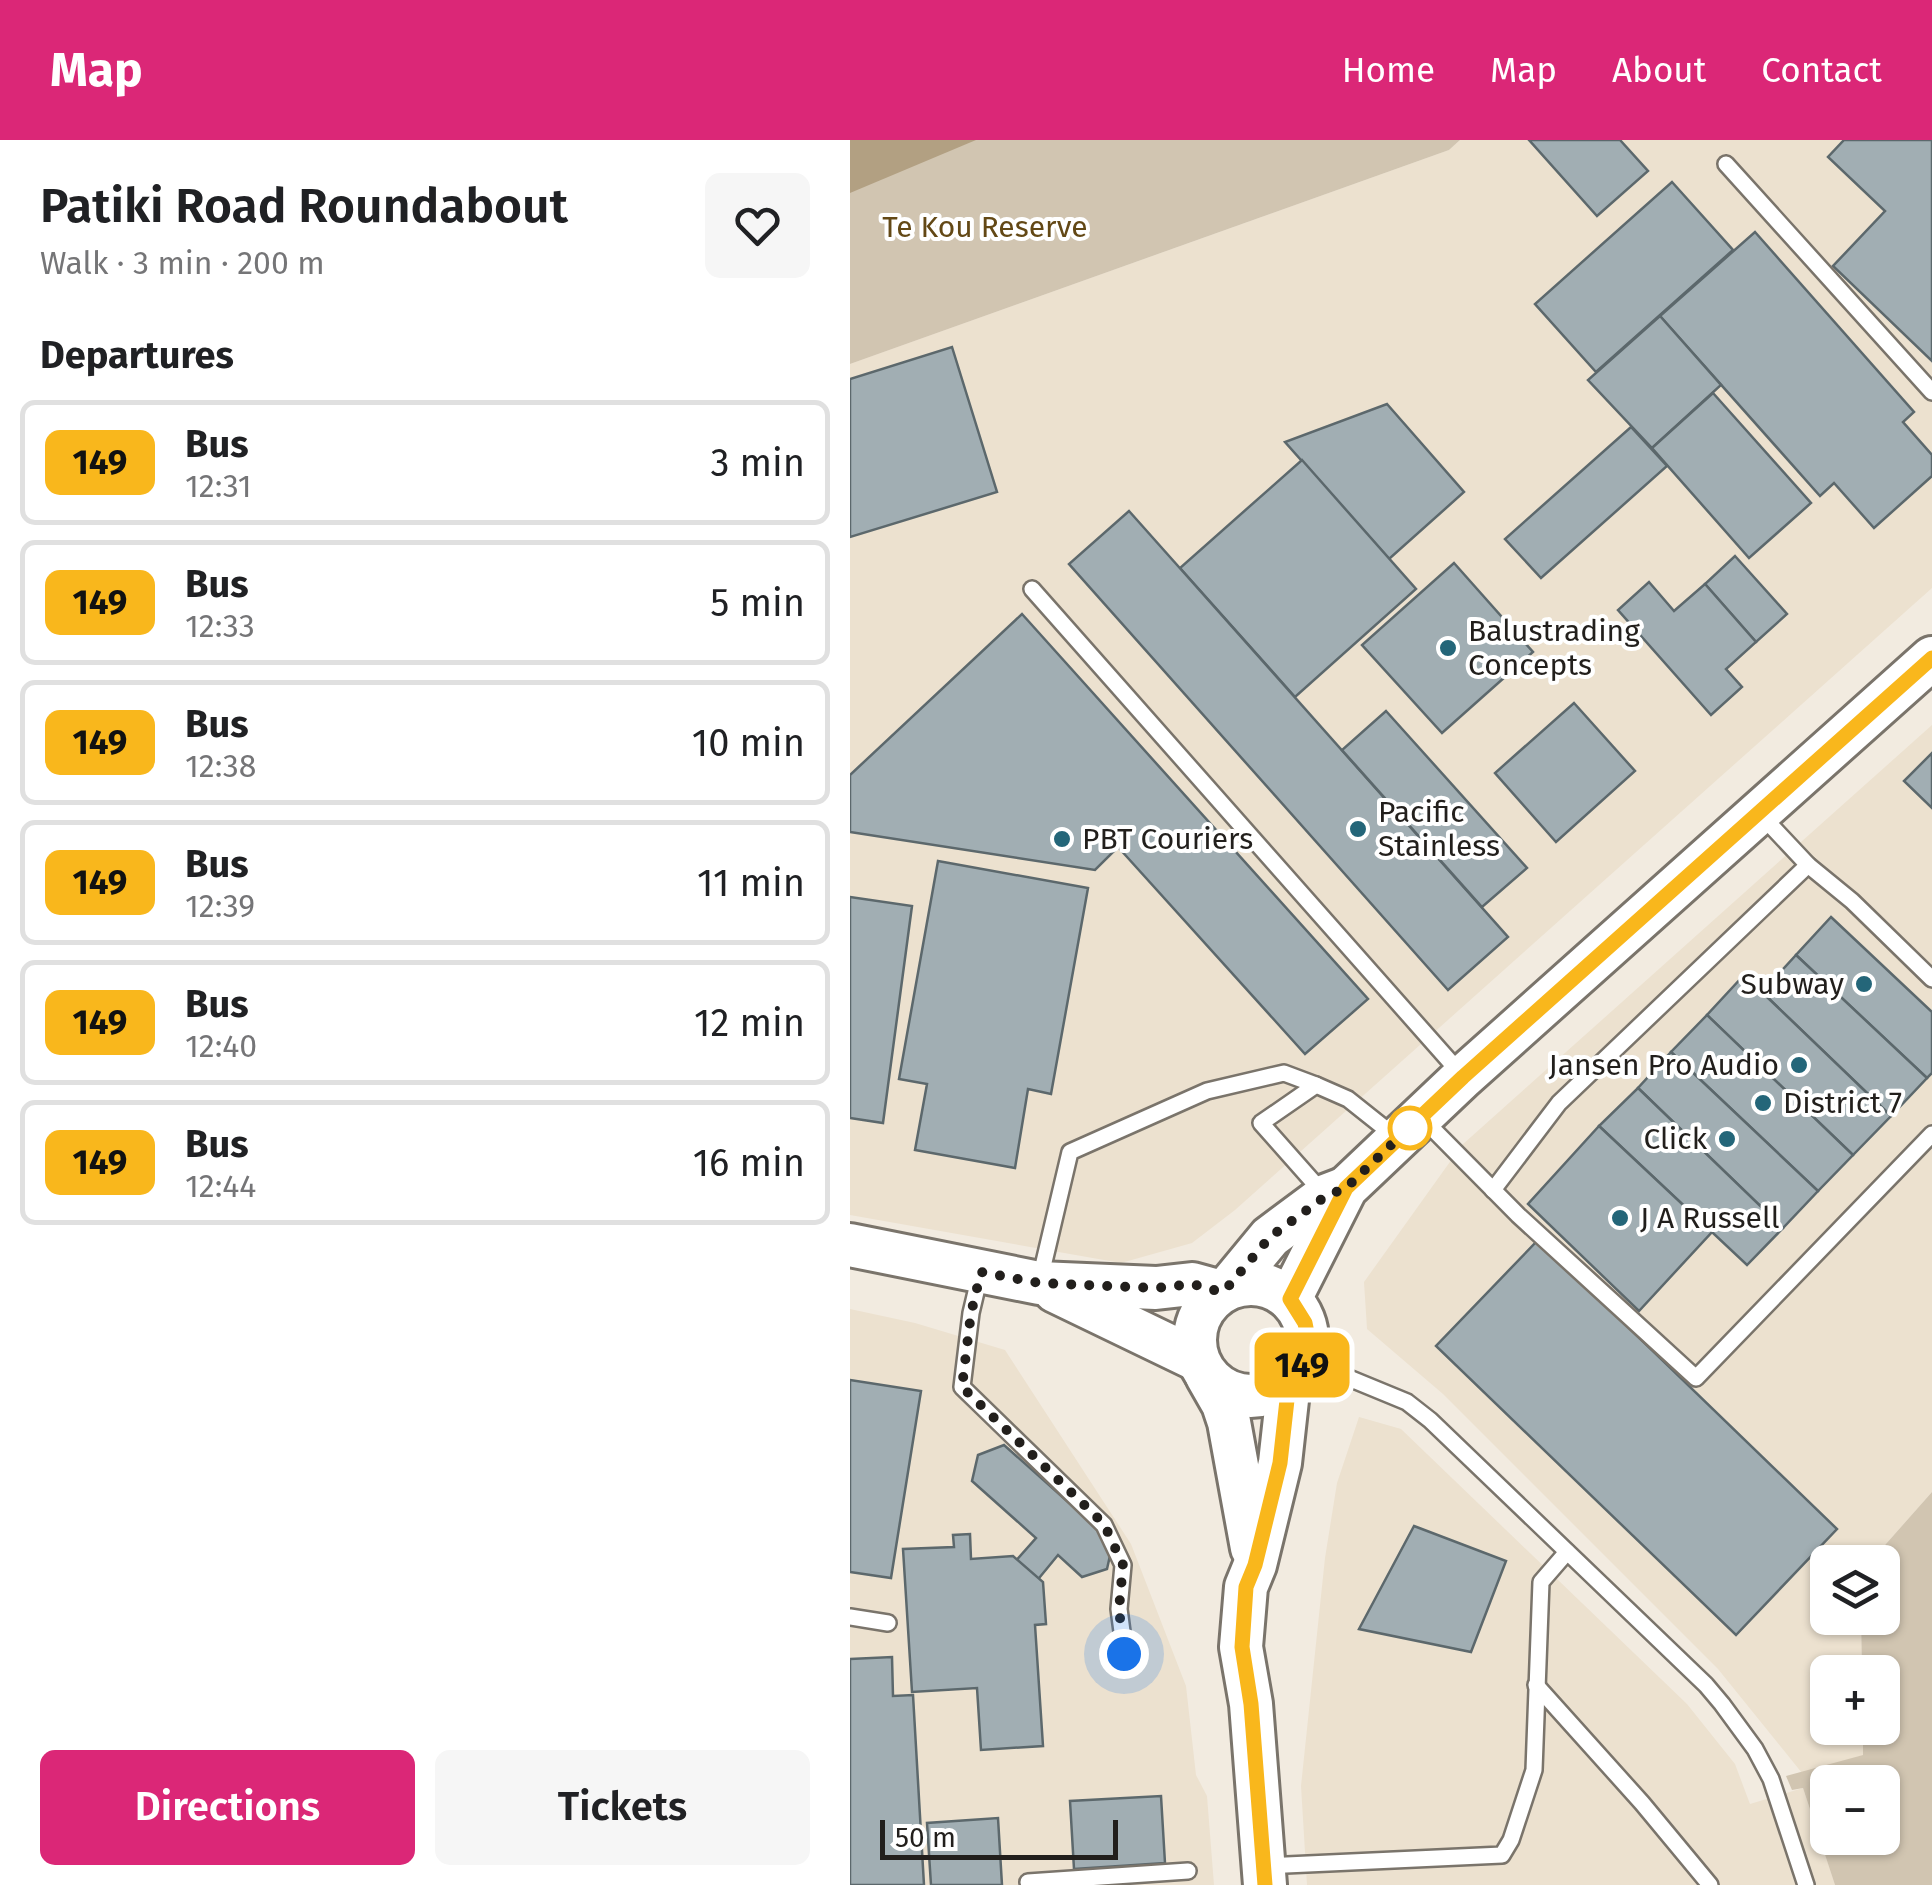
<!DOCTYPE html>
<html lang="en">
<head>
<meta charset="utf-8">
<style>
  body { margin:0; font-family:"Fira Sans",sans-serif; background:#f6f6f6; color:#202124; height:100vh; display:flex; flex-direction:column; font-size:38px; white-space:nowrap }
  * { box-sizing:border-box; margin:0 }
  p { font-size:32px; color:#757577 }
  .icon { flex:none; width:55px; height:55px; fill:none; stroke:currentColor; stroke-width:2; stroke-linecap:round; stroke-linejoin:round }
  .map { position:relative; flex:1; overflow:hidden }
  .details { display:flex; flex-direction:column; background:#fff; width:850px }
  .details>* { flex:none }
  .badge { padding:0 20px; border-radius:15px; font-size:35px; line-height:65px }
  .fabs { position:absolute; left:960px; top:1405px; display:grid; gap:20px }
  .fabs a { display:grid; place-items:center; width:90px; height:90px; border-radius:15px; background:#fff; box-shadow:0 2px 8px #0004; font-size:50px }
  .scale { position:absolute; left:30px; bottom:25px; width:238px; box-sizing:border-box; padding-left:10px; border:5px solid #221f1c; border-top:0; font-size:28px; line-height:35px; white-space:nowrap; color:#221f1c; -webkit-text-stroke:8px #fff; paint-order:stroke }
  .you { position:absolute; width:50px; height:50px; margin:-25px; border:8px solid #fff; border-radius:50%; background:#1a73e8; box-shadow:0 0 0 15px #1a73e833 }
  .map>.badge { position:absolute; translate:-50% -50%; box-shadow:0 0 0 5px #fff }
  h2 { padding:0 40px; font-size:38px; line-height:90px }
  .round { display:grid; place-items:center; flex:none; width:105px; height:105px; border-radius:15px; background:#f6f6f6 }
  .summary { display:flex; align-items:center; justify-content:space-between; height:170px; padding:0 40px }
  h1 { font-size:48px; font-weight:600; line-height:75px }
  .button { display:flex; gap:20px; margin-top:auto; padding:20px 40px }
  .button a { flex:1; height:115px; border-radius:15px; background:#db2777; color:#fff; font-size:40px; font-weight:600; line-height:115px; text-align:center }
  .button a+a { background:#f6f6f6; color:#202124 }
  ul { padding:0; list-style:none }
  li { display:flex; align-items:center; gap:30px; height:125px; margin:0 20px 15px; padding:0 20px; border:5px solid #e0e0e0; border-radius:15px }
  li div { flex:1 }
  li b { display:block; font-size:38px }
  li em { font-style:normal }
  li .badge { min-width:110px; font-weight:700; text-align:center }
  header { display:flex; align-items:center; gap:60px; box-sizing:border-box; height:140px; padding:0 50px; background:#db2777; color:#fff }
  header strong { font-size:48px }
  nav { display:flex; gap:55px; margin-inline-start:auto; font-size:35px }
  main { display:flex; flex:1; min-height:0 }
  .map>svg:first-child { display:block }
</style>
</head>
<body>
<header>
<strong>Map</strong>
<nav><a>Home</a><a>Map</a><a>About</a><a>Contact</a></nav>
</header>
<main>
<section class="details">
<div class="summary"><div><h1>Patiki Road Roundabout</h1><p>Walk · 3 min · 200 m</p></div><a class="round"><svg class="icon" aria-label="heart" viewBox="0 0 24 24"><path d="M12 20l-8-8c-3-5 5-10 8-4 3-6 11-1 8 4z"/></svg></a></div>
<h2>Departures</h2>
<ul>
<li><span class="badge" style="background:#f9b71c;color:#111">149</span><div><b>Bus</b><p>12:31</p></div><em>3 min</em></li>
<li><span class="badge" style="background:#f9b71c;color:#111">149</span><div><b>Bus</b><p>12:33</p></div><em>5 min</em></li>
<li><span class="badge" style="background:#f9b71c;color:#111">149</span><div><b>Bus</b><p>12:38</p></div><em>10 min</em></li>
<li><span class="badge" style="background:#f9b71c;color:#111">149</span><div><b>Bus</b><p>12:39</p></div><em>11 min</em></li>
<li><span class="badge" style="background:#f9b71c;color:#111">149</span><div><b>Bus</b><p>12:40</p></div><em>12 min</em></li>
<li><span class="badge" style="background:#f9b71c;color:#111">149</span><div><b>Bus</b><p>12:44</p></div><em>16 min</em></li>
</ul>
<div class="button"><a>Directions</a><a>Tickets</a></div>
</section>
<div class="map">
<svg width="1082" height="1745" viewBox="0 0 1082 1745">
  <rect width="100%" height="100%" fill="#f2ebe0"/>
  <g fill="#ece1cf">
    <polygon points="610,0 1082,0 1082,448 385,1070 342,1103 271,1123 0,1075 0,224 599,10"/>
    <polygon points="1082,585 1082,1352 1020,1422 978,1422 978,1478 1011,1478 1012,1532 978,1532 978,1588 1013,1588 1014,1615 952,1633 868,1529 593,1254 517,1189 514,1142 612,1005"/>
    <polygon points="0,1169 65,1183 155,1210 281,1404 336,1546 346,1635 357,1656 364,1745 0,1745"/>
    <polygon points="509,1277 551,1289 837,1564 885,1624 900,1664 953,1648 985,1745 457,1745 451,1646 475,1418 487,1343"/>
  </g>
  <g fill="#d1c5b1" fill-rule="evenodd">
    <polygon points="0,0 610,0 599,10 0,224"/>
    <path d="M1082 1352V1745H985L953 1648 942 1650 936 1636 1013 1615V1588H1032V1532H1012L1011 1478H1032V1422H1020ZM1032 1642V1698H978V1642Z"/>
  </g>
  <polygon fill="#b2a082" points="0,0 126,0 0,53"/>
  <g fill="#a1aeb3" stroke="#5c686c" stroke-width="2.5">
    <polygon points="679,0 770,0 798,31 747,76"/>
    <polygon points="994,0 1082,0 1082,221 983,126 1035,71 978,17"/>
    <polygon points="822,42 883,110 746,232 685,164"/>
    <polygon points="905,92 1064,272 1053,282 1082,315 1082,336 1024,388 984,343 970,356 810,176"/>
    <polygon points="810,176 871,245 802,308 738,240"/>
    <polygon points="102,207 147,352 0,397 0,239"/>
    <polygon points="863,253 961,363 899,418 802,308"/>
    <polygon points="537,264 614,352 539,419 435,302"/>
    <polygon points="781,287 817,326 691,438 655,399"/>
    <polygon points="452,320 566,449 445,557 330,428"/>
    <polygon points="279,371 658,797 598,850 219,424"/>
    <polygon points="885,416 937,474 906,502 855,444"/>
    <polygon points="604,423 683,512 592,593 512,505"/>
    <polygon points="799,442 824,471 855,444 906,502 876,529 892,547 861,575 768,470"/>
    <polygon points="172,474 518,859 455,914 268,707 245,730 0,692 0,635"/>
    <polygon points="724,563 785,631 706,702 645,633"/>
    <polygon points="536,571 677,728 632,767 492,610"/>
    <polygon points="1082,613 1082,668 1054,641"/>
    <polygon points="88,721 238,748 201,954 178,949 165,1028 65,1010 77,944 49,939"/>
    <polygon points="0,757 62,766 33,983 0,978"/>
    <polygon points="981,777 1082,872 1082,933 1077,938 946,815"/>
    <polygon points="946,815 1077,938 1041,976 912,852"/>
    <polygon points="894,835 1041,976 1003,1015 857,875"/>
    <polygon points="857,875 1003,1015 968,1051 821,912"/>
    <polygon points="821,912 968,1051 933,1088 788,948"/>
    <polygon points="788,948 933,1088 897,1125 749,986"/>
    <polygon points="749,986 862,1092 789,1171 678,1064"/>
    <polygon points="688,1100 987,1389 886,1495 586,1206"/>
    <polygon points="0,1240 71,1251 41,1438 0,1432"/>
    <polygon points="154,1305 263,1402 257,1429 232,1437 208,1415 185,1443 163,1424 186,1398 122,1341 128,1315"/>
    <polygon points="564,1386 656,1421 621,1512 509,1489"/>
    <polygon points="120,1394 121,1419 163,1416 193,1442 196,1484 185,1485 193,1606 131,1610 127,1548 62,1552 53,1409 104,1407 103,1395"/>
    <polygon points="42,1517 43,1556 63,1555 74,1745 0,1745 0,1519"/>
    <polygon points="311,1656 315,1723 224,1729 220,1661"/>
    <polygon points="148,1678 152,1745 81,1745 77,1683"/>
  </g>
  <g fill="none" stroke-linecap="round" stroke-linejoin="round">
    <defs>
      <g id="lane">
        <polyline points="876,24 1082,252"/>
        <polyline points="182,449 611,934"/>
        <polyline points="912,676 958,725 1002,761 1082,839"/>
        <polyline points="574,980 668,1075 846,1238 1082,994"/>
        <polyline points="643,1050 709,963 958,725"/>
        <polyline points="473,1053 411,983 466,945 498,959 547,998"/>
        <polyline points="130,1135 121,1173 112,1247 254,1385 273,1425 269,1469 275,1514"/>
        <polyline points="190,1139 220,1012 357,951 434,933 466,945"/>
        <polyline points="455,1220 557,1262 580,1280 856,1545 872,1564 905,1609 921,1639 956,1745"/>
        <polyline points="0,1477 38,1483"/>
        <polyline points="686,1545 792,1663 860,1745"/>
        <polyline points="416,1726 652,1715 661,1700 684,1630 691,1442 717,1412"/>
        <polyline points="178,1742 338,1731"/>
      </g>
      <g id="secondary">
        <polyline points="0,1105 189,1143 306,1148 342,1144 371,1152"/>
        <circle cx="401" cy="1200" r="56"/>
        <polyline points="377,1149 420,1097 475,1056 496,1048"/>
        <polyline points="205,1151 348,1220"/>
        <polyline points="440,1159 496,1048 613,937 1082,518"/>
        <polyline points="357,1236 373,1264 379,1282 402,1408"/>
        <polyline points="415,1745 401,1564 391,1507 396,1447 405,1425 430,1323 439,1242"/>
      </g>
    </defs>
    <use href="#lane" stroke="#7a746b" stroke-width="20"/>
    <use href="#secondary" stroke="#7a746b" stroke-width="48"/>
    <use href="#lane" stroke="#fff" stroke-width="15"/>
    <use href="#secondary" stroke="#fff" stroke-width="42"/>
  </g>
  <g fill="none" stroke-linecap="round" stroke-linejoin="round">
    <defs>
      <polyline id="line" points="415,1745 401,1564 392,1507 396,1447 405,1425 430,1323 439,1242 455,1220 458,1198 455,1183 440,1159 496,1048 613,937 1082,518"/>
    </defs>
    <use href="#line" stroke="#fff" stroke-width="22"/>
    <use href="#line" stroke="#f9b71c" stroke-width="15"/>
    <polyline stroke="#221f1c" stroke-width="10" stroke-dasharray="0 18" points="274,1514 269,1469 273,1425 254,1384 112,1247 121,1173 131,1132 189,1143 306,1148 342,1144 371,1152 376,1149 420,1097 476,1056 496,1048 564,983 560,988"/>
  </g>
  <g fill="#246679" stroke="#fff" stroke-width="4">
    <circle cx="598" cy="508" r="10"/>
    <circle cx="508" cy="689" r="10"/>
    <circle cx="212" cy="699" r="10"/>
    <circle cx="1014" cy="844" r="10"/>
    <circle cx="949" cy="925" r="10"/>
    <circle cx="913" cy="963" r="10"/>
    <circle cx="877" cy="999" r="10"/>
    <circle cx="770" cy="1078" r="10"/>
  </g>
  <circle fill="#fff" stroke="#f9b71c" stroke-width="5" cx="560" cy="988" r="20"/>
  <g text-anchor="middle" stroke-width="8" stroke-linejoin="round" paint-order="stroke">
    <g font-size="30" fill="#634815" stroke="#fff">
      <text x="135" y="97">Te Kou Reserve</text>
    </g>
    <g font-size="30" fill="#221f1c" stroke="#fff" text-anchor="start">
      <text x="618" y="501">Balustrading<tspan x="618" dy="34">Concepts</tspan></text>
      <text x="528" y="682">Pacific<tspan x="528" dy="34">Stainless</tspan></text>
      <text x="232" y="709">PBT Couriers</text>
      <text x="994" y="854" text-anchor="end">Subway</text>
      <text x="929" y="935" text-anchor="end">Jansen Pro Audio</text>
      <text x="933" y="973">District 7</text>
      <text x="857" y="1009" text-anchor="end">Click</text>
      <text x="790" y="1088">J A Russell</text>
    </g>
  </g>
</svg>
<div class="fabs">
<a><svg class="icon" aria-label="layers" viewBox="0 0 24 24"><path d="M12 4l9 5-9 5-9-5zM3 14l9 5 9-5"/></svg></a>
<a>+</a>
<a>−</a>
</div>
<div class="scale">50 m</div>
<div class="you" style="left:274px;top:1514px"></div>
<b class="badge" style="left:452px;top:1225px;background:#f9b71c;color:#111">149</b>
</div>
</main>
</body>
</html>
